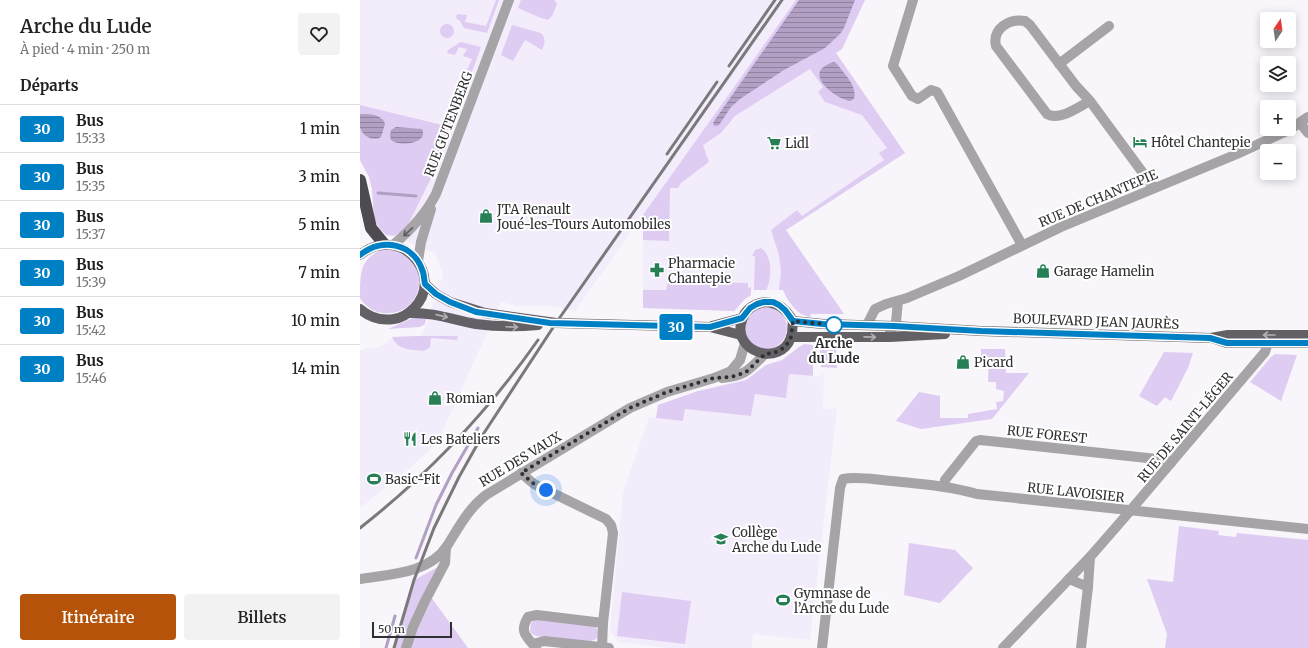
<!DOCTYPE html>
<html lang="fr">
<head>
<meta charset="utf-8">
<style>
  body { margin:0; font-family:Merriweather,serif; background:#f2f2f2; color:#222; height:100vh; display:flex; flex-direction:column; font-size:15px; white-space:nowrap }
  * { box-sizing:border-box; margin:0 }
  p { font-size:13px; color:#767676 }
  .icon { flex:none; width:22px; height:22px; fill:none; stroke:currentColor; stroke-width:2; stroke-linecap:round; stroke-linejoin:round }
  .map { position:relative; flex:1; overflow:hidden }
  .drawer { display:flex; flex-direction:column; background:#fff; width:360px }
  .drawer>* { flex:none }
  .badge { padding:0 8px; border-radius:3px; font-size:14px; line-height:26px }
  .needle { width:26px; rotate:13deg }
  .controls { position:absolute; left:900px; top:12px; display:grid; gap:8px }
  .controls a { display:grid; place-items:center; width:36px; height:36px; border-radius:4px; background:#fff; box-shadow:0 2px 10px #0003; font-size:20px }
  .scale { position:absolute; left:12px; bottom:10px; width:80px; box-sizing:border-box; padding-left:4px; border:2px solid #302f31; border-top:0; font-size:11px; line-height:14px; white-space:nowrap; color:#302f31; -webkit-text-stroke:3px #fff; paint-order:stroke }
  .you { position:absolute; width:20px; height:20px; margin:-10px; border:3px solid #fff; border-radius:50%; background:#1a73e8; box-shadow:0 0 0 6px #1a73e833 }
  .map>.badge { position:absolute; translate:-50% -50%; box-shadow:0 0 0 2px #fff }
  h2 { padding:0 20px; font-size:15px; line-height:36px }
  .round { display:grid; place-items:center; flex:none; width:42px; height:42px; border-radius:4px; background:#f2f2f2 }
  .headline { display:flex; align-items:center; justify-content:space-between; height:68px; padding:0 20px }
  h1 { font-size:19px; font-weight:600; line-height:30px }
  .button { display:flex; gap:8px; margin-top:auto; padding:8px 20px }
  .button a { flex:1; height:46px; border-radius:4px; background:#b45309; color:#fff; font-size:16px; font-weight:600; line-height:46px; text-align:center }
  .button a+a { background:#f2f2f2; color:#222 }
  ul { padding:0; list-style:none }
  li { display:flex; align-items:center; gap:12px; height:48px; padding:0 20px; border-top:1px solid #e0e0e0 }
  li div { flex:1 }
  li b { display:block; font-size:15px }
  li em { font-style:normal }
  li .badge { min-width:44px; font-weight:700; text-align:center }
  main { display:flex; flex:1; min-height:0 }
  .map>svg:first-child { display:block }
</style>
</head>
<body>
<main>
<section class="drawer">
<div class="headline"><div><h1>Arche du Lude</h1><p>À pied · 4 min · 250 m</p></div><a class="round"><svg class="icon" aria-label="heart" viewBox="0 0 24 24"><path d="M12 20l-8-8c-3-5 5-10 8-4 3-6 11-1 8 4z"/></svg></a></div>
<h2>Départs</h2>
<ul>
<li><span class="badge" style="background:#0080c4;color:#fff">30</span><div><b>Bus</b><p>15:33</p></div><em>1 min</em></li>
<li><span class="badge" style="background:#0080c4;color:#fff">30</span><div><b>Bus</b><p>15:35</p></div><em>3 min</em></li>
<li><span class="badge" style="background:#0080c4;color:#fff">30</span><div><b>Bus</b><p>15:37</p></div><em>5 min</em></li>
<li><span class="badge" style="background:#0080c4;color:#fff">30</span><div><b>Bus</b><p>15:39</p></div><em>7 min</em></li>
<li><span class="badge" style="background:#0080c4;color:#fff">30</span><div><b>Bus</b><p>15:42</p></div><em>10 min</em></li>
<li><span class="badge" style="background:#0080c4;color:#fff">30</span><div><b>Bus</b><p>15:46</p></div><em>14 min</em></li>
</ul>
<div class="button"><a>Itinéraire</a><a>Billets</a></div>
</section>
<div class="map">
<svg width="948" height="648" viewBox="0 0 948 648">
  <defs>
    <pattern id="water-rules" width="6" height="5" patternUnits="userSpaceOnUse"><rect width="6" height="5" fill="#b29fc4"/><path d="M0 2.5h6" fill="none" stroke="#9182a0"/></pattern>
  </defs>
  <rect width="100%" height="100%" fill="#f8f5fb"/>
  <g fill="#f3ecfa">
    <polygon points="0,0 436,0 326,156 361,133 375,116 476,53 545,153 426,230 484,314 451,314 450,317 441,315 426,297 423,290 391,290 391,295 385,299 374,311 283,308 283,215 215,311 191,306 158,306 141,302 77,443 43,474 0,508 0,350 5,350 6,348 19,348 31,339 60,338 67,323 83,274 75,253 34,236 26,235 20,229 14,219 12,189 9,177 0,160"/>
    <polygon points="461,373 464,373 463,410 477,408 450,640 393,634 392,648 307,648 259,642 250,631 263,493 289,417 323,421 325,409 391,416 395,394 426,398 429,374 460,377"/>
  </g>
  <g fill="#dfccf2">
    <polygon points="136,0 139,0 127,33 104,28 100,21 96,18 97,14 107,15 105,22 126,26"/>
    <polygon points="161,0 194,0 197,4 192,16 188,20 181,18 158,8"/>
    <path d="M436 0H505L482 49 476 53 545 153 426 230 484 314H451L450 317C437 315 428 302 423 290H419L421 272 419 255 411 230 437 210 442 216 524 160 519 153 527 148 502 115 465 102 458 92 463 87 450 69 375 116 361 133 343 145 349 162 321 183 318 188H310L309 241 283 240V215Z"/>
    <circle cx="87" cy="31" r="7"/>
    <path d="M152 25 181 33C186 38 185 43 182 50L165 40 153 61 141 55Z"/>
    <polygon points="101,42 121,47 84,148 76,168 46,229 40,233 34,236 26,235 20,229 14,219 12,189 9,177 0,160 0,105 82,125 112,59 103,56 107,49 99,47 95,55 87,53 88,50"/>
    <path d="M401 248C413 256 412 279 406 290H394L395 256H392L395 250Z"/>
    <path d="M23 249C75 250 68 318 22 313 13 312 4 305 0 298 0 272 0 259 23 249Z"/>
    <polygon points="308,281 388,283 388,288 391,287 391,295 385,299 374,311 283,308 283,290 306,290"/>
    <circle cx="406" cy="328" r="21"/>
    <polygon points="67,316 65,324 60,327 28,329 55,317"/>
    <path d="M56 336H98L97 340 71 338 70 347 64 351C50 349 38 351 32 337Z"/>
    <polygon points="444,344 453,345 453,376 429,374 426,398 395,394 391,416 325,409 323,421 296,418 298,405 338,391 386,380 406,365 422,360 439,347"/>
    <polygon points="460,349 476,350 477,368 461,367 461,365 464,365 465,354 460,353"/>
    <polygon points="621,349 645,349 646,373 669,373 632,419 561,429 536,421 559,392 580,396 580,418 608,418 608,414 637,409 636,402 643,401 644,391 636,389 636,382 628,382 629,357 621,357"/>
    <polygon points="804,352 833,353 828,368 811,401 805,397 797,406 779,396"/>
    <polygon points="915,354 937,355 921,401 890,382 911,357"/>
    <polygon points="819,526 859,531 858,535 876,537 877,533 948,540 948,648 805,648 807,634 787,579 813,582"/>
    <polygon points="549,543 595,550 613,568 580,603 544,595"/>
    <polygon points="91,560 71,597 108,648 35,648 54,580"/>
    <polygon points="262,592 331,601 325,644 257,636"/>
    <path d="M178 619 233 625C238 629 240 633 236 639L229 642 176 636 172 634 170 631 171 623Z"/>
  </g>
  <g fill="url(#water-rules)">
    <polygon points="439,0 495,0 484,28 480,34 465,48 424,70 380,99 371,107 359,125 355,126 353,124 354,121"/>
    <path d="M474 62 477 64C484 74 498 86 494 99L490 101C477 99 447 77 465 66 468 64 470 63 474 62Z"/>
    <path d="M0 114C9 114 22 114 25 124L21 137C13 142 2 136 0 127 0 123 0 118 0 114Z"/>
    <path d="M36 127 62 129C69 144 39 147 31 140L30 136 31 130Z"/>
  </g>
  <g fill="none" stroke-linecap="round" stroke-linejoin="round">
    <g stroke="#b29fc4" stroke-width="3">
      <polyline points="18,193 56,196"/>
      <polyline points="56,558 76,505 92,473 118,428"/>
      <polyline points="26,648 35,616"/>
    </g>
    <g stroke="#a6a4a7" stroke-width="10">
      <polyline points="553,0 533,66 552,96 558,99 571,90 577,92 662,245"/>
      <polyline points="699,64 749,26"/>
      <path d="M730 101C718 107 700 121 687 114L636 46C632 29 649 18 665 21L670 25 716 86 730 101 794 188"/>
      <polyline points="940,123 948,133"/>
      <path d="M33 245C51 230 65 215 76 194L149 0"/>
      <polyline points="58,261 61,242 71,209"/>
      <polyline points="507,325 515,309 526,304 547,298 599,276 701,227 877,154 929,130 948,117"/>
      <polyline points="530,332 536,322 538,301"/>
      <path d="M362 378C385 376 389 370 405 354"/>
      <polyline points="161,473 174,484 246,519 251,525 253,533 243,623 242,647"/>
      <polyline points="584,487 585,480 616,441 620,440 806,460 811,463"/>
      <path d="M0 579C29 574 69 574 87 546 99 527 108 509 126 495L270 408 307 392 354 378 371 371 380 360 385 343"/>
      <polyline points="709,579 728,587 730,557"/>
      <polyline points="173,644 184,641 249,648"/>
      <polyline points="46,648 53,627 65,601 85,563 86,548"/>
      <path d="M176 648C166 636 159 632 168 617L177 615 243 623"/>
      <path d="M462 648 480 488 483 479C499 476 516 480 532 481 560 484 589 486 617 494L948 529"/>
      <polyline points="643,648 730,557 764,518 905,352 908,343"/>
      <polyline points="721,648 728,587"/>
    </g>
    <g stroke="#646166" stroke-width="10">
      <path d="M0 255C40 222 86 276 54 308 48 314 42 318 34 319 21 321 10 318 0 309"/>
      <polyline points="65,284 76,294 90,302 125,313 196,323 350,327 381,335"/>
      <path d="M405 302C419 303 426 309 433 321 432 326 433 332 431 337 421 368 371 352 382 320 385 309 394 304 405 302Z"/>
      <path d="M49 313C72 312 94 320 116 324 137 327 157 327 178 325"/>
      <polyline points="433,321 463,324 534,326 621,331 851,338 868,335 948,335"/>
      <polyline points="352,326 382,318"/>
      <polyline points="431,337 530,337 585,334"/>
      <polyline points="852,338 867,343 948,343"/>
    </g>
    <polyline stroke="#4d4a50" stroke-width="12" points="0,180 11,228 24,244"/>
    <g stroke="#7b797c" stroke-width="3">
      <polyline points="369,66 415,0"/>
      <polyline points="307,154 357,82"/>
      <path d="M0 528C70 473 127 413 178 340"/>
      <polyline points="34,648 54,580 74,528 99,477 122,436 196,323 422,0"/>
    </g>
  </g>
  <defs><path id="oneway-shaft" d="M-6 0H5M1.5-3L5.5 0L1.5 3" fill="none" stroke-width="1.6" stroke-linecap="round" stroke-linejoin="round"/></defs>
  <use stroke="#5f5e60" href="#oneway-shaft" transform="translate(48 232) rotate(137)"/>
  <g stroke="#b2b0b2">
    <use href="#oneway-shaft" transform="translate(82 316) rotate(13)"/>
    <use href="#oneway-shaft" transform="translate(152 327) rotate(2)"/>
    <use href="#oneway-shaft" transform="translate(909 335) rotate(180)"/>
    <use href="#oneway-shaft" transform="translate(510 337) rotate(1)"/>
  </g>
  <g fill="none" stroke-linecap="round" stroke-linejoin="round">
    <defs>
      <path id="line" d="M0 255C22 237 54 243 63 272 64 275 64 280 65 284L76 294 90 302 116 312 190 323 350 327 382 318 390 308 397 304 404 302H413L419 305 425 310 433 321 463 324 534 326 621 331 850 338 867 343H948"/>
    </defs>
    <use href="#line" stroke="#fff" stroke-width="9"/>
    <use href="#line" stroke="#0080c4" stroke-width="6"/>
    <polyline stroke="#302f31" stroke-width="4" stroke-dasharray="0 7.2" points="186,490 174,484 161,473 270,408 307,392 354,378 371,377 386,372 405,354 413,353 421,350 427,344 431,337 433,321 474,325"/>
  </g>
  <defs>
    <symbol id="hotel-bare" viewBox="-9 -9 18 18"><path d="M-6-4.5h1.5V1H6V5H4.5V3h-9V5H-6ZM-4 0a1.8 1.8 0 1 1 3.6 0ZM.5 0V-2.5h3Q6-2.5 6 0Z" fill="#278055" stroke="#fff" stroke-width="2.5" paint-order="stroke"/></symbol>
    <symbol id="supermarket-bare" viewBox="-9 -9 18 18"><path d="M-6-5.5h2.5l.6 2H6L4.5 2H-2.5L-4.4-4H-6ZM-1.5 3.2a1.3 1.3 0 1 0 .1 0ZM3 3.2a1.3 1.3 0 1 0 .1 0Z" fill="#278055" stroke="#fff" stroke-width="2.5" paint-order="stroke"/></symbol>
    <symbol id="shop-bare" viewBox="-9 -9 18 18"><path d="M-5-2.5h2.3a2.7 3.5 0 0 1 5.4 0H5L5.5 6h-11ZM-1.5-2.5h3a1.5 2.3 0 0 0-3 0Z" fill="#278055" stroke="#fff" stroke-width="2.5" paint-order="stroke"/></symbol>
    <symbol id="pharmacy-bare" viewBox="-9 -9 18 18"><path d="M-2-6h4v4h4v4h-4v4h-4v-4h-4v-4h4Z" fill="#278055" stroke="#fff" stroke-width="2.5" paint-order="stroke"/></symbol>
    <symbol id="restaurant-bare" viewBox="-9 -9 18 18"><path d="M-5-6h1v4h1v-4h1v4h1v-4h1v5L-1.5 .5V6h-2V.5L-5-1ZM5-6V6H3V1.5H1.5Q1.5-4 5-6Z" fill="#278055" stroke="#fff" stroke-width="2.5" paint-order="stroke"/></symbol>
    <symbol id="stadium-bare" viewBox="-9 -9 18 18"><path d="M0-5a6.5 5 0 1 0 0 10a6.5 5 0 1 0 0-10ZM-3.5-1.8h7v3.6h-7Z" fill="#278055" stroke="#fff" stroke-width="2.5" paint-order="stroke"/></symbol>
    <symbol id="school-bare" viewBox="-9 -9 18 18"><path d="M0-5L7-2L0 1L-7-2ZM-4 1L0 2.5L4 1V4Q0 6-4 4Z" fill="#278055" stroke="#fff" stroke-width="2.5" paint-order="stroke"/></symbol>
  </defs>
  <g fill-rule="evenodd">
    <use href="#hotel-bare" x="770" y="132" width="20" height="20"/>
    <use href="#supermarket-bare" x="404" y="133" width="20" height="20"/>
    <use href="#shop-bare" x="116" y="206" width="20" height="20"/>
    <use href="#pharmacy-bare" x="287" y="260" width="20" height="20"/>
    <use href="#shop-bare" x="673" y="261" width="20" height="20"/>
    <use href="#shop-bare" x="593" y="352" width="20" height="20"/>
    <use href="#shop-bare" x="65" y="388" width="20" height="20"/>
    <use href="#restaurant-bare" x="40" y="429" width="20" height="20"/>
    <use href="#stadium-bare" x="4" y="469" width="20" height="20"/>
    <use href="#school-bare" x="351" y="529" width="20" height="20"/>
    <use href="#stadium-bare" x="413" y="590" width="20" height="20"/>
  </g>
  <circle fill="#fff" stroke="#0080c4" stroke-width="2" cx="474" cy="325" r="8"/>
  <g text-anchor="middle" stroke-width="4" stroke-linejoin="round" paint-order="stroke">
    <g font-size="13" fill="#302f31" stroke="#fff">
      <text transform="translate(88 124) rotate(-69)" y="5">RUE GUTENBERG</text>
      <text transform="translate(738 198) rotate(-23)" y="5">RUE DE CHANTEPIE</text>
      <text transform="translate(736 321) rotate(2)" y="5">BOULEVARD JEAN JAURÈS</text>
      <text transform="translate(825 427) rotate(-50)" y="5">RUE DE SAINT-LÉGER</text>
      <text transform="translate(687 434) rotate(6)" y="5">RUE FOREST</text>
      <text transform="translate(160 459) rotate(-31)" y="5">RUE DES VAUX</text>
      <text transform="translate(716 492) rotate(6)" y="5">RUE LAVOISIER</text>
    </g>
    <g font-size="13" fill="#302f31" stroke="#fff" text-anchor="start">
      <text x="791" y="147">Hôtel Chantepie</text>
      <text x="425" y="148">Lidl</text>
      <text x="137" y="214">JTA Renault<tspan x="137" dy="15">Joué-les-Tours Automobiles</tspan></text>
      <text x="308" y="268">Pharmacie<tspan x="308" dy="15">Chantepie</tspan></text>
      <text x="694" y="276">Garage Hamelin</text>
      <text x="614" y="367">Picard</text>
      <text x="86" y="403">Romian</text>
      <text x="61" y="444">Les Bateliers</text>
      <text x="25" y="484">Basic-Fit</text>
      <text x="372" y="537">Collège<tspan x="372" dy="15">Arche du Lude</tspan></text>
      <text x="434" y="598">Gymnase de<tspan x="434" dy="15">l’Arche du Lude</tspan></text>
    </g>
    <g font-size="13" font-weight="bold" fill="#302f31" stroke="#fff">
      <text x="474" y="348">Arche<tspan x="474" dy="15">du Lude</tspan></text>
    </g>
  </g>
</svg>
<div class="controls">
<a><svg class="needle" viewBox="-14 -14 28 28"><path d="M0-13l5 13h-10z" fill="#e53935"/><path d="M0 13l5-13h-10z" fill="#767676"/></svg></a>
<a><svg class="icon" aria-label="layers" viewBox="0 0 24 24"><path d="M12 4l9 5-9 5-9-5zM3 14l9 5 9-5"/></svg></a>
<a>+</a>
<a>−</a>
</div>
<div class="scale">50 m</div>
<div class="you" style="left:186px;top:490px"></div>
<b class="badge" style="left:316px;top:327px;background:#0080c4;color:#fff">30</b>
</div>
</main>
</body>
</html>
